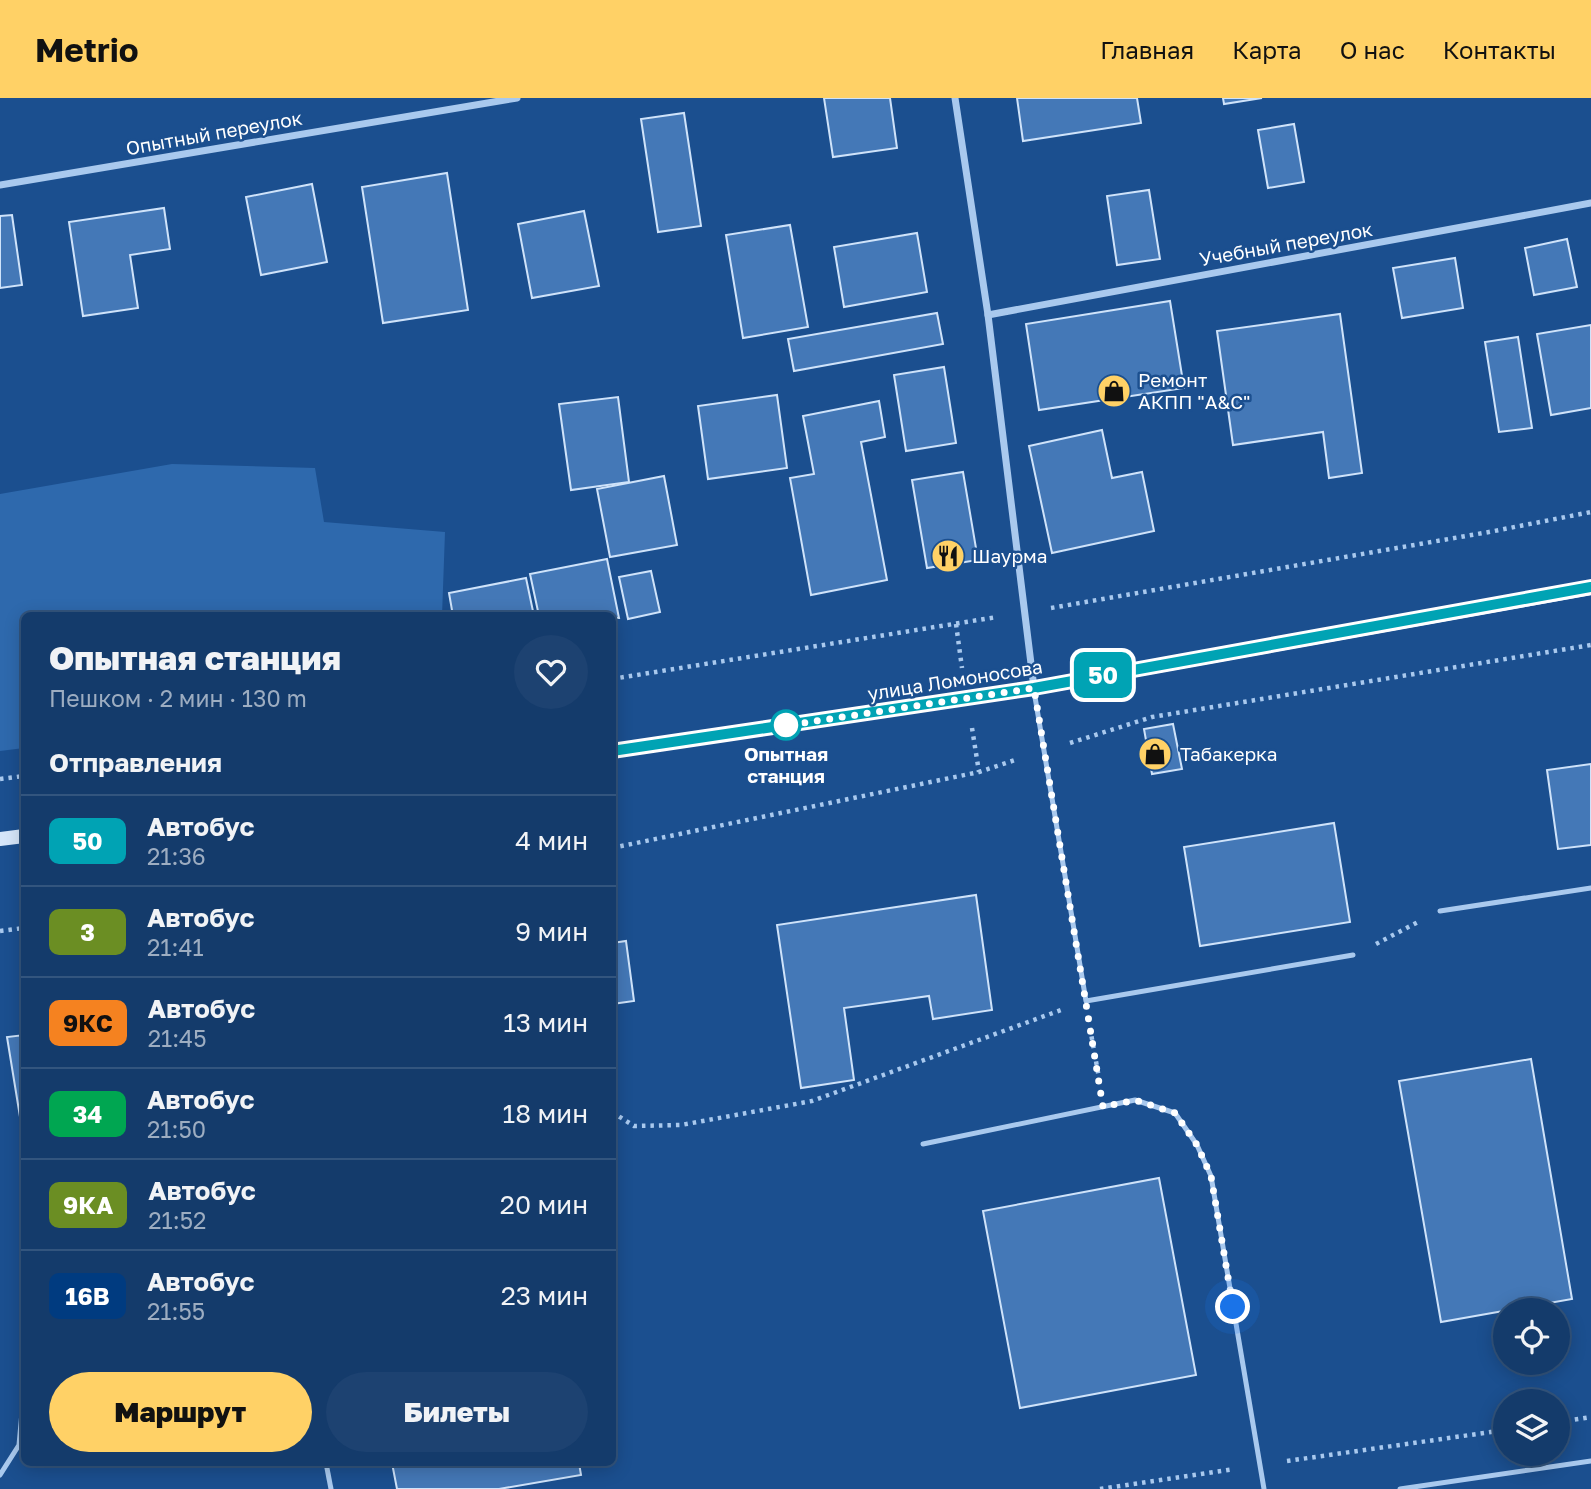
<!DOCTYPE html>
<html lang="ru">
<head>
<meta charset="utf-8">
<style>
  body { margin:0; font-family:"Golos Text",sans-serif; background:#1d4271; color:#f1f3f6; height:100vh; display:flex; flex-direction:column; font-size:26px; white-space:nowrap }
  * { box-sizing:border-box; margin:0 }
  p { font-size:23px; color:#9dadc1 }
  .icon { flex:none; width:38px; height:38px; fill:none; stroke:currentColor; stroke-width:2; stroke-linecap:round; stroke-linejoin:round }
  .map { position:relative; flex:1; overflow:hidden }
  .side { position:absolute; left:21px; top:514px; width:595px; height:854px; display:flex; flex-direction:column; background:#143b6b; border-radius:10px; box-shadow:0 4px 18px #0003,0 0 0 2px #33557e }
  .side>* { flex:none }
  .badge { padding:0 14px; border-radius:10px; font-size:24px; line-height:46px }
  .fabs { position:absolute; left:1493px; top:1200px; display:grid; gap:14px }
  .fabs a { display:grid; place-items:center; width:77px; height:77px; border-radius:50%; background:#143b6b; box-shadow:0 4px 18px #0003,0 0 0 2px #33557e; font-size:35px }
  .you { position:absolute; width:35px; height:35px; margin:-18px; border:5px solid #fff; border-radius:50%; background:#1a73e8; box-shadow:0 0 0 10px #1a73e833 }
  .map>.badge { position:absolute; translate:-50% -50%; box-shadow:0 0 0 4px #fff }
  h2 { padding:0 28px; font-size:26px; line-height:63px }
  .round { display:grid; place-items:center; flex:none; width:74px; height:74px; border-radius:37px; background:#1d4271 }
  .summary { display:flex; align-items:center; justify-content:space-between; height:119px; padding:0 28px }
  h1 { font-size:33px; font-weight:800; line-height:52px }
  .cta { display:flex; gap:14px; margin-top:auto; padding:14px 28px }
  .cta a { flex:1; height:80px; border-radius:42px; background:#ffd166; color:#111; font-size:28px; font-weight:800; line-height:80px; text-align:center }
  .cta a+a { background:#1d4271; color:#f1f3f6 }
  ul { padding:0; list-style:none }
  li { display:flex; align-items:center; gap:21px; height:91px; padding:0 28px; border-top:2px solid #33557e }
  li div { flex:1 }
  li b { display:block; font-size:26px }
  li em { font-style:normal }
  li .badge { min-width:77px; font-weight:700; text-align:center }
  header { display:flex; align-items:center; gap:42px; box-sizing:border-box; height:98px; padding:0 35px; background:#ffd166; color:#111 }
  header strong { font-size:33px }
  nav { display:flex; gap:38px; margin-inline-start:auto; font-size:24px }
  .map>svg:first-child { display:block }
</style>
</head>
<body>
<header>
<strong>Metrio</strong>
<nav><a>Главная</a><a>Карта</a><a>О нас</a><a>Контакты</a></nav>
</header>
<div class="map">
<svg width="1591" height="1391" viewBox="0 0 1591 1391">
  <rect width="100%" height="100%" fill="#1b4f8f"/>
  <polygon fill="#2e69ad" points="172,366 315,370 324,424 445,434 442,518 24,518 24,650 0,653 0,396"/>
  <g fill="#4478b7" stroke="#cfe3fa" stroke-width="2">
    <polygon points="824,0 890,0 897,50 833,59"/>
    <polygon points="1017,0 1137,0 1141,25 1023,43"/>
    <polygon points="1223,0 1262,0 1224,6"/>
    <polygon points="684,15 701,128 658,134 641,21"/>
    <polygon points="1294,26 1304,84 1268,90 1258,32"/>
    <polygon points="447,75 468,212 383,225 362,89"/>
    <polygon points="312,86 327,164 261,177 246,99"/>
    <polygon points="1149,92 1160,161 1117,167 1107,98"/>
    <polygon points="164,110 170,151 130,157 138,210 83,218 69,124"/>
    <polygon points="584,113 599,188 532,200 518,126"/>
    <polygon points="12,117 22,187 0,190 0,118"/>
    <polygon points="790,127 808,229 743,240 726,137"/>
    <polygon points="917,135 927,194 844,209 834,149"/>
    <polygon points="1567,141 1577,189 1534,197 1525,150"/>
    <polygon points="1455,160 1463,210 1402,220 1393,170"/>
    <polygon points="1170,203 1184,290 1039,312 1026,226"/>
    <polygon points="937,215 943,246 794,273 788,241"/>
    <polygon points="1340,216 1362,375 1329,380 1323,334 1233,347 1217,233"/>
    <polygon points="1591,227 1591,310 1551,317 1537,236"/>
    <polygon points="1518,239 1532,330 1499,334 1485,244"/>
    <polygon points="944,269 956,345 906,353 894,277"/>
    <polygon points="777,297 787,370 708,381 698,308"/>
    <polygon points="618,299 629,384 571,392 559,306"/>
    <polygon points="879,303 885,339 861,344 887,482 811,497 790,380 814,376 803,318"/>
    <polygon points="1102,332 1112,380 1142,374 1154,433 1052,455 1029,348"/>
    <polygon points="963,374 978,462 927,470 912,382"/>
    <polygon points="664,378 677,447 610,459 597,391"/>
    <polygon points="607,461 619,520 539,518 530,476"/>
    <polygon points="651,473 660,514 628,521 619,479"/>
    <polygon points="526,480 534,518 453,518 449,495"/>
    <polygon points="1173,626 1182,671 1152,676 1144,631"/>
    <polygon points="1591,666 1591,747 1558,751 1547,672"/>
    <polygon points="1334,725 1350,824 1200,848 1184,749"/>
    <polygon points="976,797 992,912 933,921 929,898 844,910 854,982 801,990 777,827"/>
    <polygon points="626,843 634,903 612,906 612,845"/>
    <polygon points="24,937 24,1025 21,1025 7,939"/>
    <polygon points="1531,961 1572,1201 1441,1224 1399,983"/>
    <polygon points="1159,1080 1196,1277 1020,1310 983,1113"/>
    <polygon points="392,1365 579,1365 581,1377 499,1391 397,1391"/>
  </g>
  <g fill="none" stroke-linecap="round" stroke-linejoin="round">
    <g stroke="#a9c9ee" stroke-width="4.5" stroke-dasharray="3.5 5" stroke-linecap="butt">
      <polyline points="1051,510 1489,434 1591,414"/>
      <polyline points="956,526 962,570"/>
      <polyline points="612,581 997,519"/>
      <polyline points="972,630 979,674"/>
      <polyline points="1070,645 1152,619 1591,547"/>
      <polyline points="0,681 24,678"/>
      <polyline points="612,750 979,674 1018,661"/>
      <polyline points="0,833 24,830"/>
      <polyline points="1376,846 1418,824"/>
      <polyline points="1090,930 1099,980"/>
      <polyline points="612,1014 634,1028 681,1027 812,1003 1061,912"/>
      <polyline points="1558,1324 1591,1319"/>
      <polyline points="1287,1363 1505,1332"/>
      <polyline points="1100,1391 1234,1371"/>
    </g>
    <g stroke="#a9c9ee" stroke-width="5">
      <polyline points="1034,593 1086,903 1353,857"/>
      <polyline points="1440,813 1591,790"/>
      <polyline points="923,1046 1135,1002 1175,1015 1197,1047 1211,1078 1264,1391"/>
      <polyline points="326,1365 331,1391"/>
      <polyline points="0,1377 19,1347 24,1292"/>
      <polyline points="1400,1391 1591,1363"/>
    </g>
    <g stroke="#a9c9ee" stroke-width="7">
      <polyline points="955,0 988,217 1034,590"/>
      <polyline points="0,87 517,0"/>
      <polyline points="988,217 1591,105"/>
    </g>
    <g stroke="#d6e6fa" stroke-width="14">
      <polyline points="612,653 1034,590 1591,490"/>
      <polyline points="0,741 24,738"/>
    </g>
  </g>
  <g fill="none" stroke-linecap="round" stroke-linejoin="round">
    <defs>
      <polyline id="line" points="612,653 1034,590 1591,489"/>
    </defs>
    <use href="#line" stroke="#fff" stroke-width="16"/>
    <use href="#line" stroke="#00a3b4" stroke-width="10"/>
    <polyline stroke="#fff" stroke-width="7" stroke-dasharray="0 12.6" points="786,627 783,628 1034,590 1103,1009 1135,1002 1175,1015 1197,1047 1211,1078 1233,1209"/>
  </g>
  <defs>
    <symbol id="shop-disc" viewBox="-11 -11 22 22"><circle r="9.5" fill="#ffd166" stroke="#1b4f8f"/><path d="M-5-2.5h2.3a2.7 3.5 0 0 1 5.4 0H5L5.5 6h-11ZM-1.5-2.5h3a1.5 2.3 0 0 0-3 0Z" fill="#111"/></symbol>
    <symbol id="restaurant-disc" viewBox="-11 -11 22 22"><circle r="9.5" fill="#ffd166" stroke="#1b4f8f"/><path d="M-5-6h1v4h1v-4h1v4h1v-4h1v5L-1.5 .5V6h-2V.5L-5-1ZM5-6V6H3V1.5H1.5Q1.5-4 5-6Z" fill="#111"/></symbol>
  </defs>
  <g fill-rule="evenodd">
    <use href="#shop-disc" x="1095" y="274" width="38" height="38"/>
    <use href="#restaurant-disc" x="929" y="439" width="38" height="38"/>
    <use href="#shop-disc" x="1136" y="637" width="38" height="38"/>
  </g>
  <circle fill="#fff" stroke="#00a3b4" stroke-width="3.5" cx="786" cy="627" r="14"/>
  <g text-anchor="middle" stroke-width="5" stroke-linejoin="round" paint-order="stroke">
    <g font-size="19" fill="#fff" stroke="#1b4f8f">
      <text transform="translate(214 35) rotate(-10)" y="7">Опытный переулок</text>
      <text transform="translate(1286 146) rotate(-10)" y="7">Учебный переулок</text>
      <text transform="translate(955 582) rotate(-9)" y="7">улица Ломоносова</text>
    </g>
    <g font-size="19" fill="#fff" stroke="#1b4f8f" text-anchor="start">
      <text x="1138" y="289">Ремонт<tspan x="1138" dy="22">АКПП "A&amp;C"</tspan></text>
      <text x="972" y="465">Шаурма</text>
      <text x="1180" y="663">Табакерка</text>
    </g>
    <g font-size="19" font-weight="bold" fill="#fff" stroke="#1b4f8f">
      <text x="786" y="663">Опытная<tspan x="786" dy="22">станция</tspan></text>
    </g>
  </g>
</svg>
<div class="fabs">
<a><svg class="icon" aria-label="locate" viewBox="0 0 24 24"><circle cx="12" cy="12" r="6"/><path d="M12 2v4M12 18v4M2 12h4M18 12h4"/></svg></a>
<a><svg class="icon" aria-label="layers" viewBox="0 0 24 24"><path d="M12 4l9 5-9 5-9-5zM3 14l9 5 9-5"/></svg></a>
</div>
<div class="you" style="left:1233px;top:1209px"></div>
<b class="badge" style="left:1103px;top:577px;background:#00a3b4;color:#fff">50</b>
<section class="side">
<div class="summary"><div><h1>Опытная станция</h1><p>Пешком · 2 мин · 130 m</p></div><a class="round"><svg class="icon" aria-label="heart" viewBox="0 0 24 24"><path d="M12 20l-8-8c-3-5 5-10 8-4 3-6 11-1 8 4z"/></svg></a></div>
<h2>Отправления</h2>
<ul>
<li><span class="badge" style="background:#00a3b4;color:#fff">50</span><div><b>Автобус</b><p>21:36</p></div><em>4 мин</em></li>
<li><span class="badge" style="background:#6b8e23;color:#fff">3</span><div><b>Автобус</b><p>21:41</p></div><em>9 мин</em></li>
<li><span class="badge" style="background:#f58220;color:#111">9КС</span><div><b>Автобус</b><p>21:45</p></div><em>13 мин</em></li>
<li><span class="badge" style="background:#00a651;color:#fff">34</span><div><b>Автобус</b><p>21:50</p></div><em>18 мин</em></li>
<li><span class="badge" style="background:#6b8e23;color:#fff">9КА</span><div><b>Автобус</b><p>21:52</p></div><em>20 мин</em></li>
<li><span class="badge" style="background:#003b80;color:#fff">16В</span><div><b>Автобус</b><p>21:55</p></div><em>23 мин</em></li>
</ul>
<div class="cta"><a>Маршрут</a><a>Билеты</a></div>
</section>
</div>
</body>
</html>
